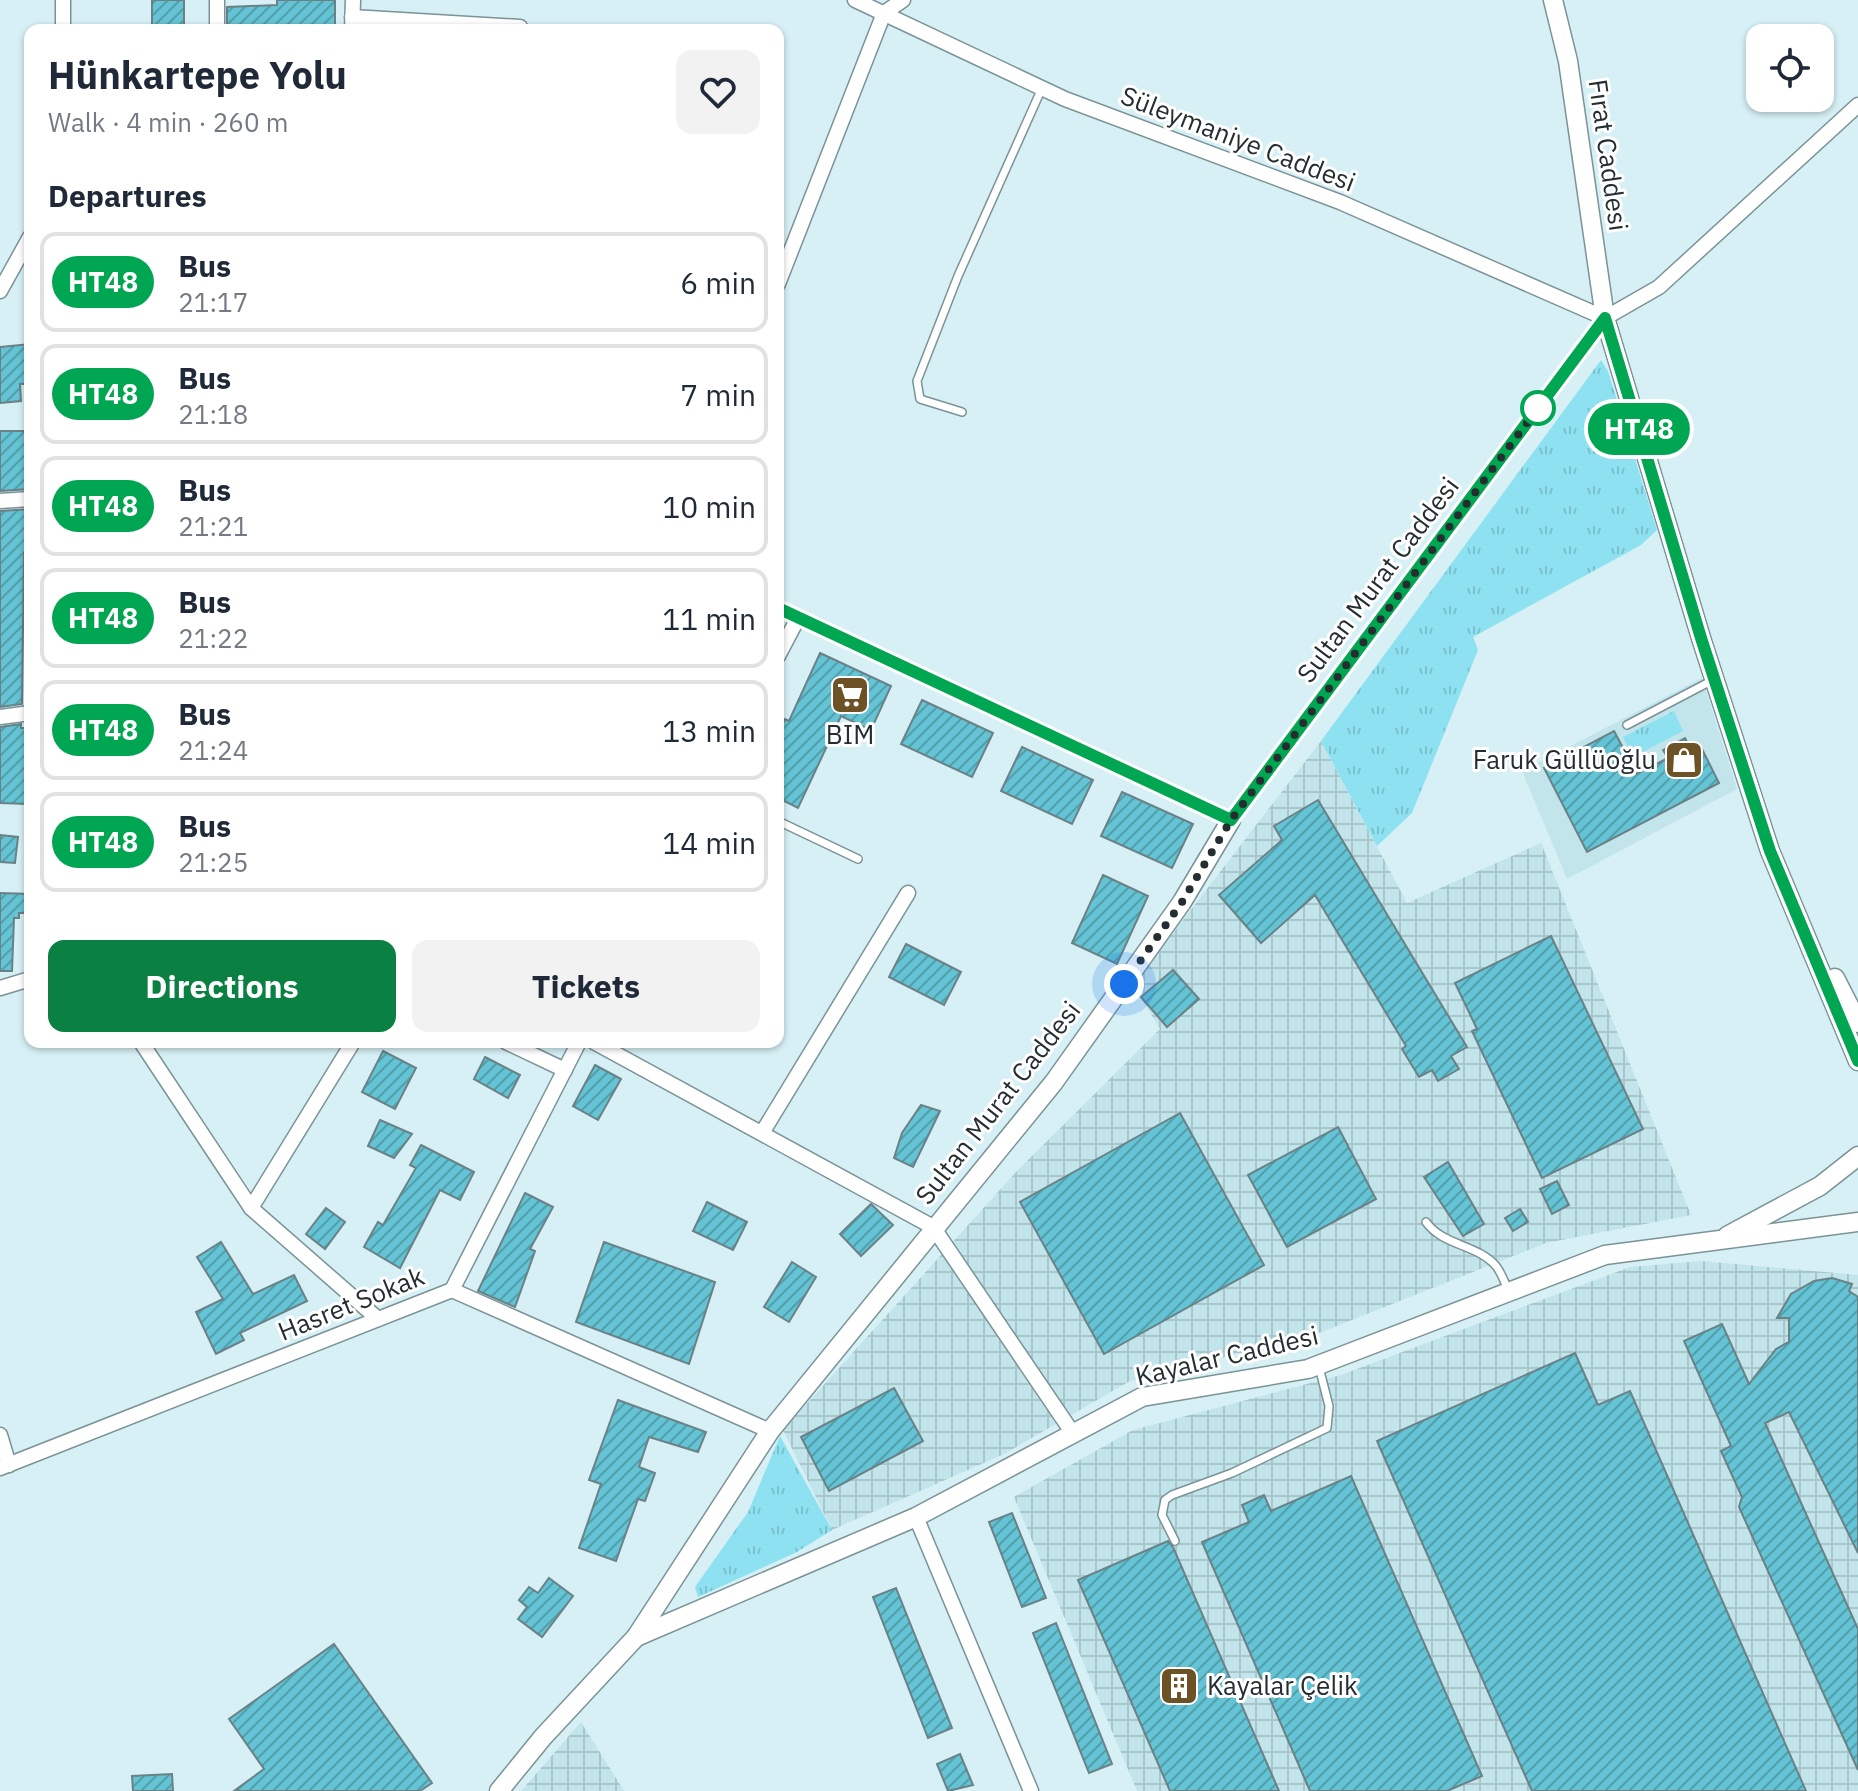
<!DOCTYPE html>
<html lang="en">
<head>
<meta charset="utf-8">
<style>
  body { margin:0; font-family:"IBM Plex Sans",sans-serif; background:#f2f2f3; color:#1f2937; height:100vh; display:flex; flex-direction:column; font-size:30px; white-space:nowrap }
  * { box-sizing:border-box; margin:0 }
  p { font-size:26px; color:#747a83 }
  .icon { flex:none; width:44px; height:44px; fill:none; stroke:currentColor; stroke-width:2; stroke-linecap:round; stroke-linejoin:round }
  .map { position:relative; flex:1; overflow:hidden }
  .panel { position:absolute; left:24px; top:24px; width:760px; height:1024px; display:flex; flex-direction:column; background:#fff; border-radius:16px; box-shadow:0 2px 6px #0004 }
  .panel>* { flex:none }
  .badge { padding:0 16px; border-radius:26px; font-size:28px; line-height:52px }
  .buttons { position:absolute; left:1746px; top:24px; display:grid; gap:16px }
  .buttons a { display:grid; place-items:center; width:88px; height:88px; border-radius:16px; background:#fff; box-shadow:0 2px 6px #0004; font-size:40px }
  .you { position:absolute; width:40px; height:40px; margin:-20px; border:6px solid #fff; border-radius:50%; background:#1a73e8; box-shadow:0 0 0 12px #1a73e833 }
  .map>.badge { position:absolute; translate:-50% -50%; box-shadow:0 0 0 4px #fff }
  h2 { padding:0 24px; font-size:30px; line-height:72px }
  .round { display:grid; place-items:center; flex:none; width:84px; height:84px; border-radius:16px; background:#f2f2f3 }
  .head { display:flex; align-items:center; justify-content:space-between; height:136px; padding:0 24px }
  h1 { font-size:38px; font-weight:700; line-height:60px }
  .primary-button { display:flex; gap:16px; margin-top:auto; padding:16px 24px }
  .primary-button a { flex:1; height:92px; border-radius:16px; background:#0b8043; color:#fff; font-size:32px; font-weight:700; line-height:92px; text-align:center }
  .primary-button a+a { background:#f2f2f3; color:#1f2937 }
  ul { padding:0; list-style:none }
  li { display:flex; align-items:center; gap:24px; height:100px; margin:0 16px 12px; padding:0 8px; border:4px solid #e0e1e3; border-radius:16px }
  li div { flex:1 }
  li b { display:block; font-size:30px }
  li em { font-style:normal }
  li .badge { min-width:88px; font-weight:700; text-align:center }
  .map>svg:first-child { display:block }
</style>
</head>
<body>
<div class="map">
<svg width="1858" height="1791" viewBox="0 0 1858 1791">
  <defs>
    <pattern id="industrial-grid" width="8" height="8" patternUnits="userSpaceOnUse" patternTransform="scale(2)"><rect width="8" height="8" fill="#c2e5ec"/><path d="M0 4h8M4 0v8" fill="none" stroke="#a7c5cb"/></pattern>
    <pattern id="grass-tufts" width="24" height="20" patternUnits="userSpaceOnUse" patternTransform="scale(2)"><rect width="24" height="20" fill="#8de1f0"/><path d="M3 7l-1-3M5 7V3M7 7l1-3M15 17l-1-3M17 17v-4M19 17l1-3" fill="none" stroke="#7ac1ce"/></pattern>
    <pattern id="building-hatch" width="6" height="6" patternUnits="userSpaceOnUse" patternTransform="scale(2)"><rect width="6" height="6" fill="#64c3d4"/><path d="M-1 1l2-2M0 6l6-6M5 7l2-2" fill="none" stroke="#529fac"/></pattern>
  </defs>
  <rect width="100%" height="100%" fill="#d6f0f5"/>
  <polygon fill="#c2e5ec" points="1702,678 1737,789 1567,879 1522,771"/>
  <g fill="url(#industrial-grid)">
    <polygon points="1321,741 1407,903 1541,843 1691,1215 1546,1243 1319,1333 1130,1381 1004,1454 832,1530 783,1430 1016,1172 1160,1029 1133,985"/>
    <polygon points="1701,1261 1858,1275 1858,1791 1137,1791 1014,1497 1133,1430 1341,1375 1630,1267"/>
    <polygon points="581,1722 624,1791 521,1791"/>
  </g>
  <g fill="url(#grass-tufts)">
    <polygon points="1601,360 1608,371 1657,530 1641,545 1473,637 1478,650 1412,813 1377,846 1321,741"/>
    <polygon points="1674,711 1683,731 1633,757 1623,737"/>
    <polygon points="780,1436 832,1530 797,1552 698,1597 695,1587 748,1512"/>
  </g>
  <g fill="url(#building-hatch)" stroke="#6a8186" stroke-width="2">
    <rect x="152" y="0" width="32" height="30"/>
    <polygon points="277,0 335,0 335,30 227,30 227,7 277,5"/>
    <polygon points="30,344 30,384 20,384 21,401 0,403 0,347"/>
    <polygon points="0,431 30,431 30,489 0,491"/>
    <polygon points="30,509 30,553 24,553 22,704 0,707 0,511"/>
    <polygon points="820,653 891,686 871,730 841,716 798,808 778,798 778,734 785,719 789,721"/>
    <polygon points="922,700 993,733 972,777 901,744"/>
    <polygon points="21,724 21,728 30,728 27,804 0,803 0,727"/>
    <polygon points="1614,731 1637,774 1668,758 1663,750 1685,738 1692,751 1701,747 1719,783 1587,852 1544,768"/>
    <polygon points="1022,747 1093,780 1072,824 1001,791"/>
    <polygon points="1122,792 1193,824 1172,868 1101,836"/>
    <polygon points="1318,800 1467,1047 1451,1056 1459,1069 1438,1081 1432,1070 1419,1077 1402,1049 1406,1046 1315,895 1261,943 1219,895 1282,840 1274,826"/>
    <polygon points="0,835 18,837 15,863 0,862"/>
    <polygon points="1103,875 1148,896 1117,964 1072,943"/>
    <polygon points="0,893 30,894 30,913 19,913 19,918 14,918 12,971 0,971"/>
    <polygon points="1551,936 1643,1129 1542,1178 1472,1031 1477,1029 1455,983"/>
    <polygon points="906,944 961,972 944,1005 889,977"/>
    <polygon points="1173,970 1199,999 1167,1027 1141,997"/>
    <polygon points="383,1051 416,1068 395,1109 362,1092"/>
    <polygon points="485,1057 520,1075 508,1098 474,1079"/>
    <polygon points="595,1065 621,1079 598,1120 573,1106"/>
    <polygon points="921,1105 940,1111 913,1167 894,1158 902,1133"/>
    <polygon points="1180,1113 1264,1265 1104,1354 1020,1202"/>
    <polygon points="380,1120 412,1134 394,1158 368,1146"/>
    <polygon points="1338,1127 1376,1199 1287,1247 1248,1175"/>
    <polygon points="421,1145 474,1172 460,1200 440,1190 400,1268 364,1247 378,1222 383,1225 416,1168 410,1165"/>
    <polygon points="1448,1162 1484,1224 1463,1236 1424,1177"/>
    <polygon points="1557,1181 1569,1205 1552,1214 1540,1189"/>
    <polygon points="525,1193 553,1207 530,1249 535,1251 515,1307 478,1291"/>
    <polygon points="707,1202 747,1222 733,1250 693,1231"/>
    <polygon points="871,1204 893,1225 861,1256 840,1234"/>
    <polygon points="326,1208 345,1222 325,1249 306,1234"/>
    <polygon points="1520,1209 1528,1222 1513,1231 1505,1218"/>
    <polygon points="221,1242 253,1294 294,1275 307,1301 240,1333 244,1340 216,1354 196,1312 223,1299 197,1257"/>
    <polygon points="604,1242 715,1282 689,1364 576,1322"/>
    <polygon points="792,1262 816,1277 789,1322 764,1307"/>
    <polygon points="1832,1278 1852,1284 1849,1291 1858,1297 1858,1553 1789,1412 1765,1423 1858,1629 1858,1770 1739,1507 1742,1497 1721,1451 1731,1446 1684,1341 1722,1324 1749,1384 1776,1349 1789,1342 1789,1318 1777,1318 1791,1294 1814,1281"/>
    <polygon points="1575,1353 1598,1405 1630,1391 1806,1791 1532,1791 1377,1441"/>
    <polygon points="894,1388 923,1441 829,1491 801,1437"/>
    <polygon points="618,1400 706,1432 698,1452 649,1437 639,1467 655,1473 645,1501 638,1499 616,1561 579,1548 601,1484 589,1480"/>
    <polygon points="1351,1476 1482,1776 1447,1791 1310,1791 1202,1542 1249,1522 1242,1505 1264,1495 1271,1511"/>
    <polygon points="1012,1513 1046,1598 1022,1607 989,1522"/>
    <polygon points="1168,1541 1173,1547 1279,1791 1170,1791 1078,1580"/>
    <polygon points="549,1578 573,1596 542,1637 518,1619 527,1607 519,1600 529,1587 538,1593"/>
    <polygon points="896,1588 952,1728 928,1738 873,1597"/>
    <polygon points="1056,1623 1112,1764 1089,1773 1033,1633"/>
    <polygon points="334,1644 432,1783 420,1791 234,1791 264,1769 229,1719"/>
    <polygon points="960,1754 973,1785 948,1791 937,1764"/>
    <polygon points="172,1774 173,1791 133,1791 132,1776"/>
  </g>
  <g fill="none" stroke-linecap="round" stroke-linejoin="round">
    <defs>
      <g id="service">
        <polyline points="962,412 920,399 917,381 958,276 1042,88"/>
        <polyline points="1627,725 1713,680"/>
        <polyline points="778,821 858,859"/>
        <path d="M1426 1222C1443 1246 1477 1244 1496 1266 1501 1272 1505 1283 1508 1290"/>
        <polyline points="1175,1541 1162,1515 1165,1500 1172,1495 1232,1473 1327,1428 1329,1406 1319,1367"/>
      </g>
      <g id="minor">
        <polyline points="855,0 1065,99 1340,202 1605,318"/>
        <polyline points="884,13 903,0"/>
        <polyline points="352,17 520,27"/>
        <polyline points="63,30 63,0"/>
        <polyline points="217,30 217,0"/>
        <polyline points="352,30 353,0"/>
        <polyline points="778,284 884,13"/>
        <polyline points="0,291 30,237"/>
        <polyline points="0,501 30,499"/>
        <polyline points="778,608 1231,820 1605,318 1659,287 1858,105"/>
        <polyline points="778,656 798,618"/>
        <polyline points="0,717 30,713"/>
        <polyline points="0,988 30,979"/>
        <polyline points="141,1042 251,1208 378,1319"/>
        <polyline points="506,1042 565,1070"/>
        <polyline points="594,1042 933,1227 1074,1435"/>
        <polyline points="762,1133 908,893"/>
        <polyline points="251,1208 353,1042"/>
        <polyline points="452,1290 770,1431"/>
        <polyline points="0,1435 9,1465"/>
        <polyline points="0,1468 452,1290 579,1042"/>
        <polyline points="916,1517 1031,1791"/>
      </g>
      <g id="tertiary">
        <polyline points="1553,0 1568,61 1605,318 1701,638 1770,851 1858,1061"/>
        <polyline points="1835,978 1858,1023"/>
        <polyline points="1727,1236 1820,1186 1858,1156"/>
        <polyline points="636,1637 916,1517 1142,1397 1308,1369 1605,1255 1858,1222"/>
        <polyline points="499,1791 543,1737 636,1637 770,1431 1054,1082 1182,902 1231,820"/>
      </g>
    </defs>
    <use href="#service" stroke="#7b9397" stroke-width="10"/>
    <use href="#minor" stroke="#7b9397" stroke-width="17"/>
    <use href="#tertiary" stroke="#7b9397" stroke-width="21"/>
    <use href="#service" stroke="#fff" stroke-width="7"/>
    <use href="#minor" stroke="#fff" stroke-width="14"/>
    <use href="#tertiary" stroke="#fff" stroke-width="18"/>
  </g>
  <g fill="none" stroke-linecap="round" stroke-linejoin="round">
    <defs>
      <polyline id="line" points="778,608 1231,820 1605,318 1701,638 1770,851 1858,1061"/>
    </defs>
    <use href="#line" stroke="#fff" stroke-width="18"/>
    <use href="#line" stroke="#00a651" stroke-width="12"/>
    <polyline stroke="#242e30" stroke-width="8" stroke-dasharray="0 14.4" points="1124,984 1182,902 1231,820 1538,408"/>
  </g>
  <defs>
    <symbol id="supermarket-square" viewBox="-11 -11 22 22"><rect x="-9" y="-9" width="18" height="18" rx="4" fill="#6c5224" stroke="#fff"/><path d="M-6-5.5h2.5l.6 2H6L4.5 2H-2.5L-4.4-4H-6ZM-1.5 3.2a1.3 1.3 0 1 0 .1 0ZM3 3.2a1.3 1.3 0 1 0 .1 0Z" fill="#fff"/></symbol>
    <symbol id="shop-square" viewBox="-11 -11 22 22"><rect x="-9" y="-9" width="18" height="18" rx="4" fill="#6c5224" stroke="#fff"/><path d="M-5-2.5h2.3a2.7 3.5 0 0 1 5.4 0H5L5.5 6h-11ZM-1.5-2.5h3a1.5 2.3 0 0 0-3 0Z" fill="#fff"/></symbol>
    <symbol id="building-square" viewBox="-11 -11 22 22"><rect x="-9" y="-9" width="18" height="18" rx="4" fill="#6c5224" stroke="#fff"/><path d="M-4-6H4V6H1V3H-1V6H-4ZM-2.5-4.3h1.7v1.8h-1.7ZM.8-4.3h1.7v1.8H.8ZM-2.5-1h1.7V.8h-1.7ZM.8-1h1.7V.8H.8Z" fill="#fff"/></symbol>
  </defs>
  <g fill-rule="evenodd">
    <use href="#supermarket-square" x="828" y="673" width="44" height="44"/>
    <use href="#shop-square" x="1662" y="738" width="44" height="44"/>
    <use href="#building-square" x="1157" y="1664" width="44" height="44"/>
  </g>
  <circle fill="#fff" stroke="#00a651" stroke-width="4" cx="1538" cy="408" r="16"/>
  <g text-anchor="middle" stroke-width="6" stroke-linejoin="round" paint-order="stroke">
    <g font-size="26" fill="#242e30" stroke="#fff">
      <text transform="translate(1238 139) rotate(21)" y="9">Süleymaniye Caddesi</text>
      <text transform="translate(1608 155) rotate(82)" y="9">Fırat Caddesi</text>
      <text transform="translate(1378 580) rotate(-53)" y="9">Sultan Murat Caddesi</text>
      <text transform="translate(998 1103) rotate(-52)" y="9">Sultan Murat Caddesi</text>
      <text transform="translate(351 1304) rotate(-22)" y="9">Hasret Sokak</text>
      <text transform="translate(1227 1356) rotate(-13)" y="9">Kayalar Caddesi</text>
    </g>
    <g font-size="26" fill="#242e30" stroke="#fff">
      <text x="850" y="744">BIM</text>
      <text x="1656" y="769" text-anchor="end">Faruk Güllüoğlu</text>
      <text x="1207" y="1695" text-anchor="start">Kayalar Çelik</text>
    </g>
  </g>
</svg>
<div class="buttons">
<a><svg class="icon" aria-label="locate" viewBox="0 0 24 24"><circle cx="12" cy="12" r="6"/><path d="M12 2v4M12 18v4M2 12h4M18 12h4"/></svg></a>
</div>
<div class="you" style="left:1124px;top:984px"></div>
<b class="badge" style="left:1639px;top:429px;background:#00a651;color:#fff">HT48</b>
<section class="panel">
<div class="head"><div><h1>Hünkartepe Yolu</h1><p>Walk · 4 min · 260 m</p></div><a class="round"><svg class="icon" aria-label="heart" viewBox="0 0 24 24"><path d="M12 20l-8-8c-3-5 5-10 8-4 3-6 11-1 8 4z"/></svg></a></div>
<h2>Departures</h2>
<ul>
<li><span class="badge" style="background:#00a651;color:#fff">HT48</span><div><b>Bus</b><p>21:17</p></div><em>6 min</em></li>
<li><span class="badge" style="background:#00a651;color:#fff">HT48</span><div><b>Bus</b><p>21:18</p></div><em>7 min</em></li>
<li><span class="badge" style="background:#00a651;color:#fff">HT48</span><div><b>Bus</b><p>21:21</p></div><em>10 min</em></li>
<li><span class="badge" style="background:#00a651;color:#fff">HT48</span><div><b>Bus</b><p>21:22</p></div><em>11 min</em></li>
<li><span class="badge" style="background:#00a651;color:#fff">HT48</span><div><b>Bus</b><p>21:24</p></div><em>13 min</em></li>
<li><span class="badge" style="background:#00a651;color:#fff">HT48</span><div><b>Bus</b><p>21:25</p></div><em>14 min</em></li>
</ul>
<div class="primary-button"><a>Directions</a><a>Tickets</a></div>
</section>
</div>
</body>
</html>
